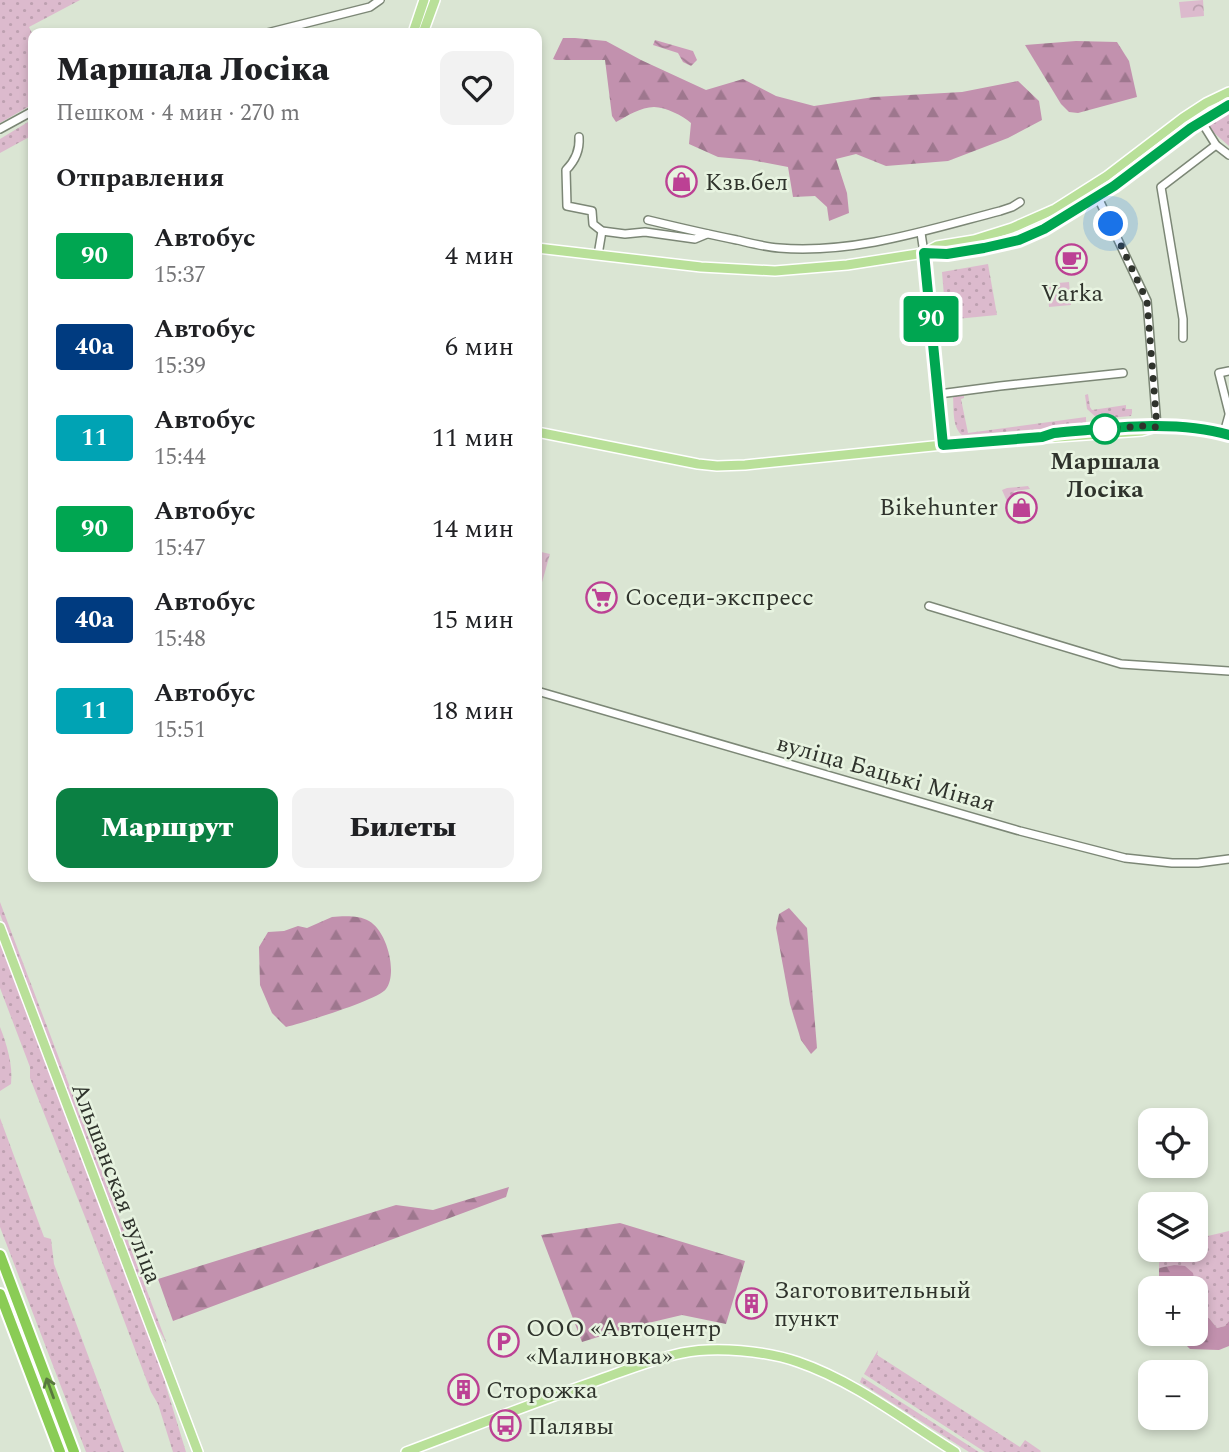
<!DOCTYPE html>
<html lang="ru">
<head>
<meta charset="utf-8">
<style>
  body { margin:0; font-family:Spectral,serif; background:#f2f2f2; color:#202124; height:100vh; display:flex; flex-direction:column; font-size:26px; white-space:nowrap }
  * { box-sizing:border-box; margin:0 }
  p { font-size:23px; color:#757577 }
  .icon { flex:none; width:38px; height:38px; fill:none; stroke:currentColor; stroke-width:2; stroke-linecap:round; stroke-linejoin:round }
  .map { position:relative; flex:1; overflow:hidden }
  .sheet { position:absolute; left:28px; top:28px; width:514px; height:854px; display:flex; flex-direction:column; background:#fff; border-radius:14px; box-shadow:0 4px 10px #0003 }
  .sheet>* { flex:none }
  .badge { padding:0 14px; border-radius:5px; font-size:24px; line-height:46px }
  .controls { position:absolute; left:1138px; top:1108px; display:grid; gap:14px }
  .controls a { display:grid; place-items:center; width:70px; height:70px; border-radius:14px; background:#fff; box-shadow:0 4px 10px #0003; font-size:35px }
  .you { position:absolute; width:35px; height:35px; margin:-18px; border:5px solid #fff; border-radius:50%; background:#1a73e8; box-shadow:0 0 0 10px #1a73e833 }
  .map>.badge { position:absolute; translate:-50% -50%; box-shadow:0 0 0 4px #fff }
  h2 { padding:0 28px; font-size:26px; line-height:63px }
  .round { display:grid; place-items:center; flex:none; width:74px; height:74px; border-radius:14px; background:#f2f2f2 }
  .summary { display:flex; align-items:center; justify-content:space-between; height:119px; padding:0 28px }
  h1 { font-size:33px; font-weight:800; line-height:52px }
  .cta { display:flex; gap:14px; margin-top:auto; padding:14px 28px }
  .cta a { flex:1; height:80px; border-radius:14px; background:#0b8043; color:#fff; font-size:28px; font-weight:800; line-height:80px; text-align:center }
  .cta a+a { background:#f2f2f2; color:#202124 }
  ul { padding:0; list-style:none }
  li { display:flex; align-items:center; gap:21px; height:91px; padding:0 28px }
  li div { flex:1 }
  li b { display:block; font-size:26px }
  li em { font-style:normal }
  li .badge { min-width:77px; font-weight:700; text-align:center }
  .map>svg:first-child { display:block }
</style>
</head>
<body>
<div class="map">
<svg width="1229" height="1452" viewBox="0 0 1229 1452">
  <defs>
    <pattern id="grass-dots" width="8" height="8" patternUnits="userSpaceOnUse" patternTransform="scale(1.75)"><rect width="8" height="8" fill="#dcbacd"/><path d="M2 2h.1M6 6h.1" fill="none" stroke="#bda0b0" stroke-width="1.8" stroke-linecap="round"/></pattern>
    <pattern id="forest-firs" width="22" height="20" patternUnits="userSpaceOnUse" patternTransform="scale(1.75)"><rect width="22" height="20" fill="#c291ae"/><path d="M5 1l3.5 6h-7zM16 11l3.5 6h-7z" fill="#9e778e"/></pattern>
    <pattern id="park-crowns" width="20" height="18" patternUnits="userSpaceOnUse" patternTransform="scale(1.75)"><rect width="20" height="18" fill="#dcbacd"/><path d="M2 6a3 3 0 1 1 6 0M12 15a3 3 0 1 1 6 0" fill="none" stroke="#bda0b0"/></pattern>
    <pattern id="water-waves" width="16" height="10" patternUnits="userSpaceOnUse" patternTransform="scale(1.75)"><rect width="16" height="10" fill="#cb9ab7"/><path d="M0 5q4-4 8 0t8 0" fill="none" stroke="#a57e95"/></pattern>
  </defs>
  <rect width="100%" height="100%" fill="#dae5d3"/>
  <g fill="url(#grass-dots)">
    <polygon points="0,0 80,0 29,27 33,35 33,104 0,123"/>
    <polygon points="1229,113 1229,146 1206,126"/>
    <polygon points="33,119 33,135 0,153 0,139"/>
    <polygon points="988,264 997,315 946,320 942,272"/>
    <polygon points="1088,394 1090,407 1092,410 1126,405 1126,409 1132,409 1132,413 1131,416 1098,419 1087,409 1085,395"/>
    <path d="M964 395V398L961 399 968 433 1086 417V424L1079 426 962 435C952 427 954 409 953 396Z"/>
    <polygon points="1028,486 1030,489 1014,491 1017,515 1013,515 1002,490 1007,488"/>
    <polygon points="0,902 167,1344 154,1321 0,914"/>
    <polygon points="0,941 165,1377 165,1383 186,1452 173,1452 158,1404 151,1392 87,1222 30,1078 30,1067 0,988"/>
    <path d="M0 1027C7 1045 13 1065 11 1084L0 1091Z"/>
    <polygon points="0,1118 44,1237 51,1239 54,1264 124,1452 86,1452 0,1227"/>
    <path d="M1229 1231V1321L1225 1326 1217 1328 1209 1318 1195 1316 1196 1288 1174 1265 1159 1268C1159 1243 1176 1250 1195 1250V1239Z"/>
    <polygon points="878,1350 877,1355 1020,1447 1025,1440 1041,1451 1040,1452 985,1452 864,1374"/>
    <polygon points="862,1377 979,1452 969,1452 861,1383 860,1382"/>
  </g>
  <g fill="url(#forest-firs)">
    <path d="M563 38H575L606 41 641 60 706 90 743 79 776 96 814 106 874 97 962 92 1018 81 1039 101 1042 120 1008 138 948 161 886 166 856 154 836 159 847 193 849 213 829 221 827 207 815 196 793 197 788 167 751 160 718 157 689 144 691 123C683 116 666 107 654 107 641 107 627 116 616 122L612 116 605 60H556L553 59Z"/>
    <polygon points="1076,41 1117,42 1129,61 1137,97 1078,113 1069,112 1061,104 1025,45"/>
    <polygon points="789,908 807,928 817,1048 811,1054 801,1040 790,1004 776,928 779,914"/>
    <path d="M332 917C343 916 359 915 369 921 387 931 398 973 386 989 378 1000 302 1023 286 1027L272 1013 260 985 259 947 268 932 284 931 298 926 307 928Z"/>
    <polygon points="509,1187 506,1197 173,1321 158,1279 396,1205 433,1210"/>
    <polygon points="620,1223 745,1261 726,1324 682,1315 627,1328 582,1342 541,1235"/>
    <polygon points="1174,1265 1185,1266 1193,1273 1196,1288 1159,1288 1159,1268"/>
    <polygon points="1195,1316 1209,1318 1217,1328 1225,1326 1229,1321 1229,1346 1219,1350 1190,1349 1175,1334 1195,1334"/>
  </g>
  <g fill="url(#park-crowns)">
    <polygon points="1203,0 1204,16 1181,18 1179,2"/>
    <polygon points="1069,282 1071,305 1049,307 1047,284"/>
    <polygon points="537,551 550,554 537,600"/>
  </g>
  <polygon fill="url(#water-waves)" points="655,40 693,51 697,60 691,66 683,62 678,53 653,45"/>
  <g fill="none" stroke-linecap="round" stroke-linejoin="round">
    <defs>
      <g id="minor">
        <polyline points="267,33 370,7 380,0"/>
        <polyline points="1201,121 1216,145 1229,155"/>
        <polyline points="0,129 33,111"/>
        <path d="M579 137C580 151 575 161 566 170L567 206 592 211 593 224 602 231 625 234 645 232 695 239 707 234"/>
        <polyline points="1092,185 1147,301 1157,427"/>
        <path d="M648 220C677 227 707 234 737 240 750 243 765 247 779 248 855 254 927 230 1000 211L1012 207 1020 202"/>
        <polyline points="921,233 924,253"/>
        <polyline points="598,255 602,231"/>
        <polyline points="1183,338 1183,319 1161,187 1216,145"/>
        <polyline points="1229,371 1219,373 1229,413"/>
        <polyline points="939,394 1000,386 1123,373"/>
        <polyline points="1224,433 1229,415"/>
        <polyline points="929,606 1121,664 1229,671"/>
        <polyline points="537,691 1020,831 1125,858 1172,863 1198,863 1229,859"/>
      </g>
      <g id="major">
        <polyline points="413,33 424,0"/>
        <polyline points="423,33 435,0"/>
        <polyline points="537,248 701,267 775,271 847,265 924,253 937,246 974,240 1012,228 1055,209 1107,176 1183,118 1206,103 1229,92"/>
        <polyline points="924,253 947,254 984,248 1019,240 1044,229 1113,186 1191,128 1229,105"/>
        <polyline points="924,253 943,445"/>
        <polyline points="1152,427 1190,427 1229,435"/>
        <polyline points="537,432 698,464 717,466 745,465 943,445 1142,431 1157,427"/>
        <polyline points="0,927 198,1452"/>
        <path d="M406 1452C470 1428 532 1403 596 1381 624 1371 653 1359 682 1353 716 1346 766 1351 798 1362 854 1381 905 1421 955 1452"/>
      </g>
      <g id="highway">
        <polyline points="0,1255 74,1452"/>
        <polyline points="0,1294 60,1452"/>
      </g>
    </defs>
    <use href="#minor" stroke="#7c8776" stroke-width="10"/>
    <use href="#major" stroke="#fff" stroke-width="12"/>
    <use href="#highway" stroke="#fff" stroke-width="14"/>
    <use href="#minor" stroke="#fff" stroke-width="7"/>
    <use href="#major" stroke="#b9e099" stroke-width="9"/>
    <use href="#highway" stroke="#8acc55" stroke-width="10"/>
  </g>
  <defs><path id="oneway-shaft" d="M-6 0H5M1.5-3L5.5 0L1.5 3" fill="none" stroke-width="1.6" stroke-linecap="round" stroke-linejoin="round" transform="scale(1.75)"/></defs>
  <use stroke="#58783e" href="#oneway-shaft" transform="translate(50 1388) rotate(-110)"/>
  <g fill="none" stroke-linecap="round" stroke-linejoin="round">
    <defs>
      <path id="line" d="M1229 105 1191 128 1114 186 1044 229 1019 240 984 248 947 254 924 253 943 445 1042 437 1054 433C1109 428 1176 419 1229 435"/>
    </defs>
    <use href="#line" stroke="#fff" stroke-width="16"/>
    <use href="#line" stroke="#00a651" stroke-width="10"/>
    <polyline stroke="#2f332c" stroke-width="7" stroke-dasharray="0 12.6" points="1105,429 1142,426 1157,427 1147,301 1111,224"/>
  </g>
  <defs>
    <symbol id="shop-ring" viewBox="-11 -11 22 22"><circle r="9.5" fill="#e7f3e0" stroke="#bc4194" stroke-width="1.5"/><path d="M-5-2.5h2.3a2.7 3.5 0 0 1 5.4 0H5L5.5 6h-11ZM-1.5-2.5h3a1.5 2.3 0 0 0-3 0Z" fill="#bc4194"/></symbol>
    <symbol id="cafe-ring" viewBox="-11 -11 22 22"><circle r="9.5" fill="#e7f3e0" stroke="#bc4194" stroke-width="1.5"/><path d="M-5.5-4.5H6V0H3Q3 3.5 0 3.5H-2.5Q-5.5 3.5-5.5 0ZM3-3.2v2h1.7v-2ZM-6 4.5H4V6H-6Z" fill="#bc4194"/></symbol>
    <symbol id="supermarket-ring" viewBox="-11 -11 22 22"><circle r="9.5" fill="#e7f3e0" stroke="#bc4194" stroke-width="1.5"/><path d="M-6-5.5h2.5l.6 2H6L4.5 2H-2.5L-4.4-4H-6ZM-1.5 3.2a1.3 1.3 0 1 0 .1 0ZM3 3.2a1.3 1.3 0 1 0 .1 0Z" fill="#bc4194"/></symbol>
    <symbol id="building-ring" viewBox="-11 -11 22 22"><circle r="9.5" fill="#e7f3e0" stroke="#bc4194" stroke-width="1.5"/><path d="M-4-6H4V6H1V3H-1V6H-4ZM-2.5-4.3h1.7v1.8h-1.7ZM.8-4.3h1.7v1.8H.8ZM-2.5-1h1.7V.8h-1.7ZM.8-1h1.7V.8H.8Z" fill="#bc4194"/></symbol>
    <symbol id="parking-ring" viewBox="-11 -11 22 22"><circle r="9.5" fill="#e7f3e0" stroke="#bc4194" stroke-width="1.5"/><path d="M-3.5-5.5H1a3.5 3.5 0 0 1 0 7H-1V5.5H-3.5ZM-1-3.4V-.6H.8a1.4 1.4 0 0 0 0-2.8Z" fill="#bc4194"/></symbol>
    <symbol id="bus-ring" viewBox="-11 -11 22 22"><circle r="9.5" fill="#e7f3e0" stroke="#bc4194" stroke-width="1.5"/><path d="M-5-6H5V4H4V6H2V4H-2V6H-4V4H-5ZM-3.5-4V0h7V-4ZM-3.5 1.2v1.5H-2V1.2ZM2 1.2v1.5H3.5V1.2Z" fill="#bc4194"/></symbol>
  </defs>
  <g fill-rule="evenodd">
    <use href="#shop-ring" x="664" y="164" width="35" height="35"/>
    <use href="#cafe-ring" x="1054" y="242" width="35" height="35"/>
    <use href="#shop-ring" x="1004" y="490" width="35" height="35"/>
    <use href="#supermarket-ring" x="584" y="580" width="35" height="35"/>
    <use href="#building-ring" x="734" y="1286" width="35" height="35"/>
    <use href="#parking-ring" x="486" y="1324" width="35" height="35"/>
    <use href="#building-ring" x="446" y="1372" width="35" height="35"/>
    <use href="#bus-ring" x="488" y="1408" width="35" height="35"/>
  </g>
  <circle fill="#fff" stroke="#00a651" stroke-width="3.5" cx="1105" cy="429" r="14"/>
  <g text-anchor="middle" stroke-width="5" stroke-linejoin="round" paint-order="stroke">
    <g font-size="24" fill="#2f332c" stroke="#e7f3e0" text-anchor="start">
      <text x="705" y="190">Кзв.бел</text>
      <text x="1072" y="301" text-anchor="middle">Varka</text>
      <text x="998" y="515" text-anchor="end">Bikehunter</text>
      <text x="625" y="605">Соседи-экспресс</text>
      <text x="774" y="1298">Заготовительный<tspan x="774" dy="28">пункт</tspan></text>
      <text x="526" y="1336">ООО «Автоцентр<tspan x="526" dy="28">«Малиновка»</tspan></text>
      <text x="486" y="1398">Сторожка</text>
      <text x="528" y="1434">Палявы</text>
    </g>
    <g font-size="24" font-weight="bold" fill="#2f332c" stroke="#e7f3e0">
      <text x="1105" y="469">Маршала<tspan x="1105" dy="28">Лосіка</tspan></text>
    </g>
    <g font-size="24" fill="#2f332c" stroke="#e7f3e0">
      <text transform="translate(886 773) rotate(16)" y="8">вуліца Бацькі Міная</text>
      <text transform="translate(117 1183) rotate(69)" y="8">Альшанская вуліца</text>
    </g>
  </g>
</svg>
<div class="controls">
<a><svg class="icon" aria-label="locate" viewBox="0 0 24 24"><circle cx="12" cy="12" r="6"/><path d="M12 2v4M12 18v4M2 12h4M18 12h4"/></svg></a>
<a><svg class="icon" aria-label="layers" viewBox="0 0 24 24"><path d="M12 4l9 5-9 5-9-5zM3 14l9 5 9-5"/></svg></a>
<a>+</a>
<a>−</a>
</div>
<div class="you" style="left:1111px;top:224px"></div>
<b class="badge" style="left:931px;top:319px;background:#00a651;color:#fff">90</b>
<section class="sheet">
<div class="summary"><div><h1>Маршала Лосіка</h1><p>Пешком · 4 мин · 270 m</p></div><a class="round"><svg class="icon" aria-label="heart" viewBox="0 0 24 24"><path d="M12 20l-8-8c-3-5 5-10 8-4 3-6 11-1 8 4z"/></svg></a></div>
<h2>Отправления</h2>
<ul>
<li><span class="badge" style="background:#00a651;color:#fff">90</span><div><b>Автобус</b><p>15:37</p></div><em>4 мин</em></li>
<li><span class="badge" style="background:#003b80;color:#fff">40а</span><div><b>Автобус</b><p>15:39</p></div><em>6 мин</em></li>
<li><span class="badge" style="background:#00a3b4;color:#fff">11</span><div><b>Автобус</b><p>15:44</p></div><em>11 мин</em></li>
<li><span class="badge" style="background:#00a651;color:#fff">90</span><div><b>Автобус</b><p>15:47</p></div><em>14 мин</em></li>
<li><span class="badge" style="background:#003b80;color:#fff">40а</span><div><b>Автобус</b><p>15:48</p></div><em>15 мин</em></li>
<li><span class="badge" style="background:#00a3b4;color:#fff">11</span><div><b>Автобус</b><p>15:51</p></div><em>18 мин</em></li>
</ul>
<div class="cta"><a>Маршрут</a><a>Билеты</a></div>
</section>
</div>
</body>
</html>
